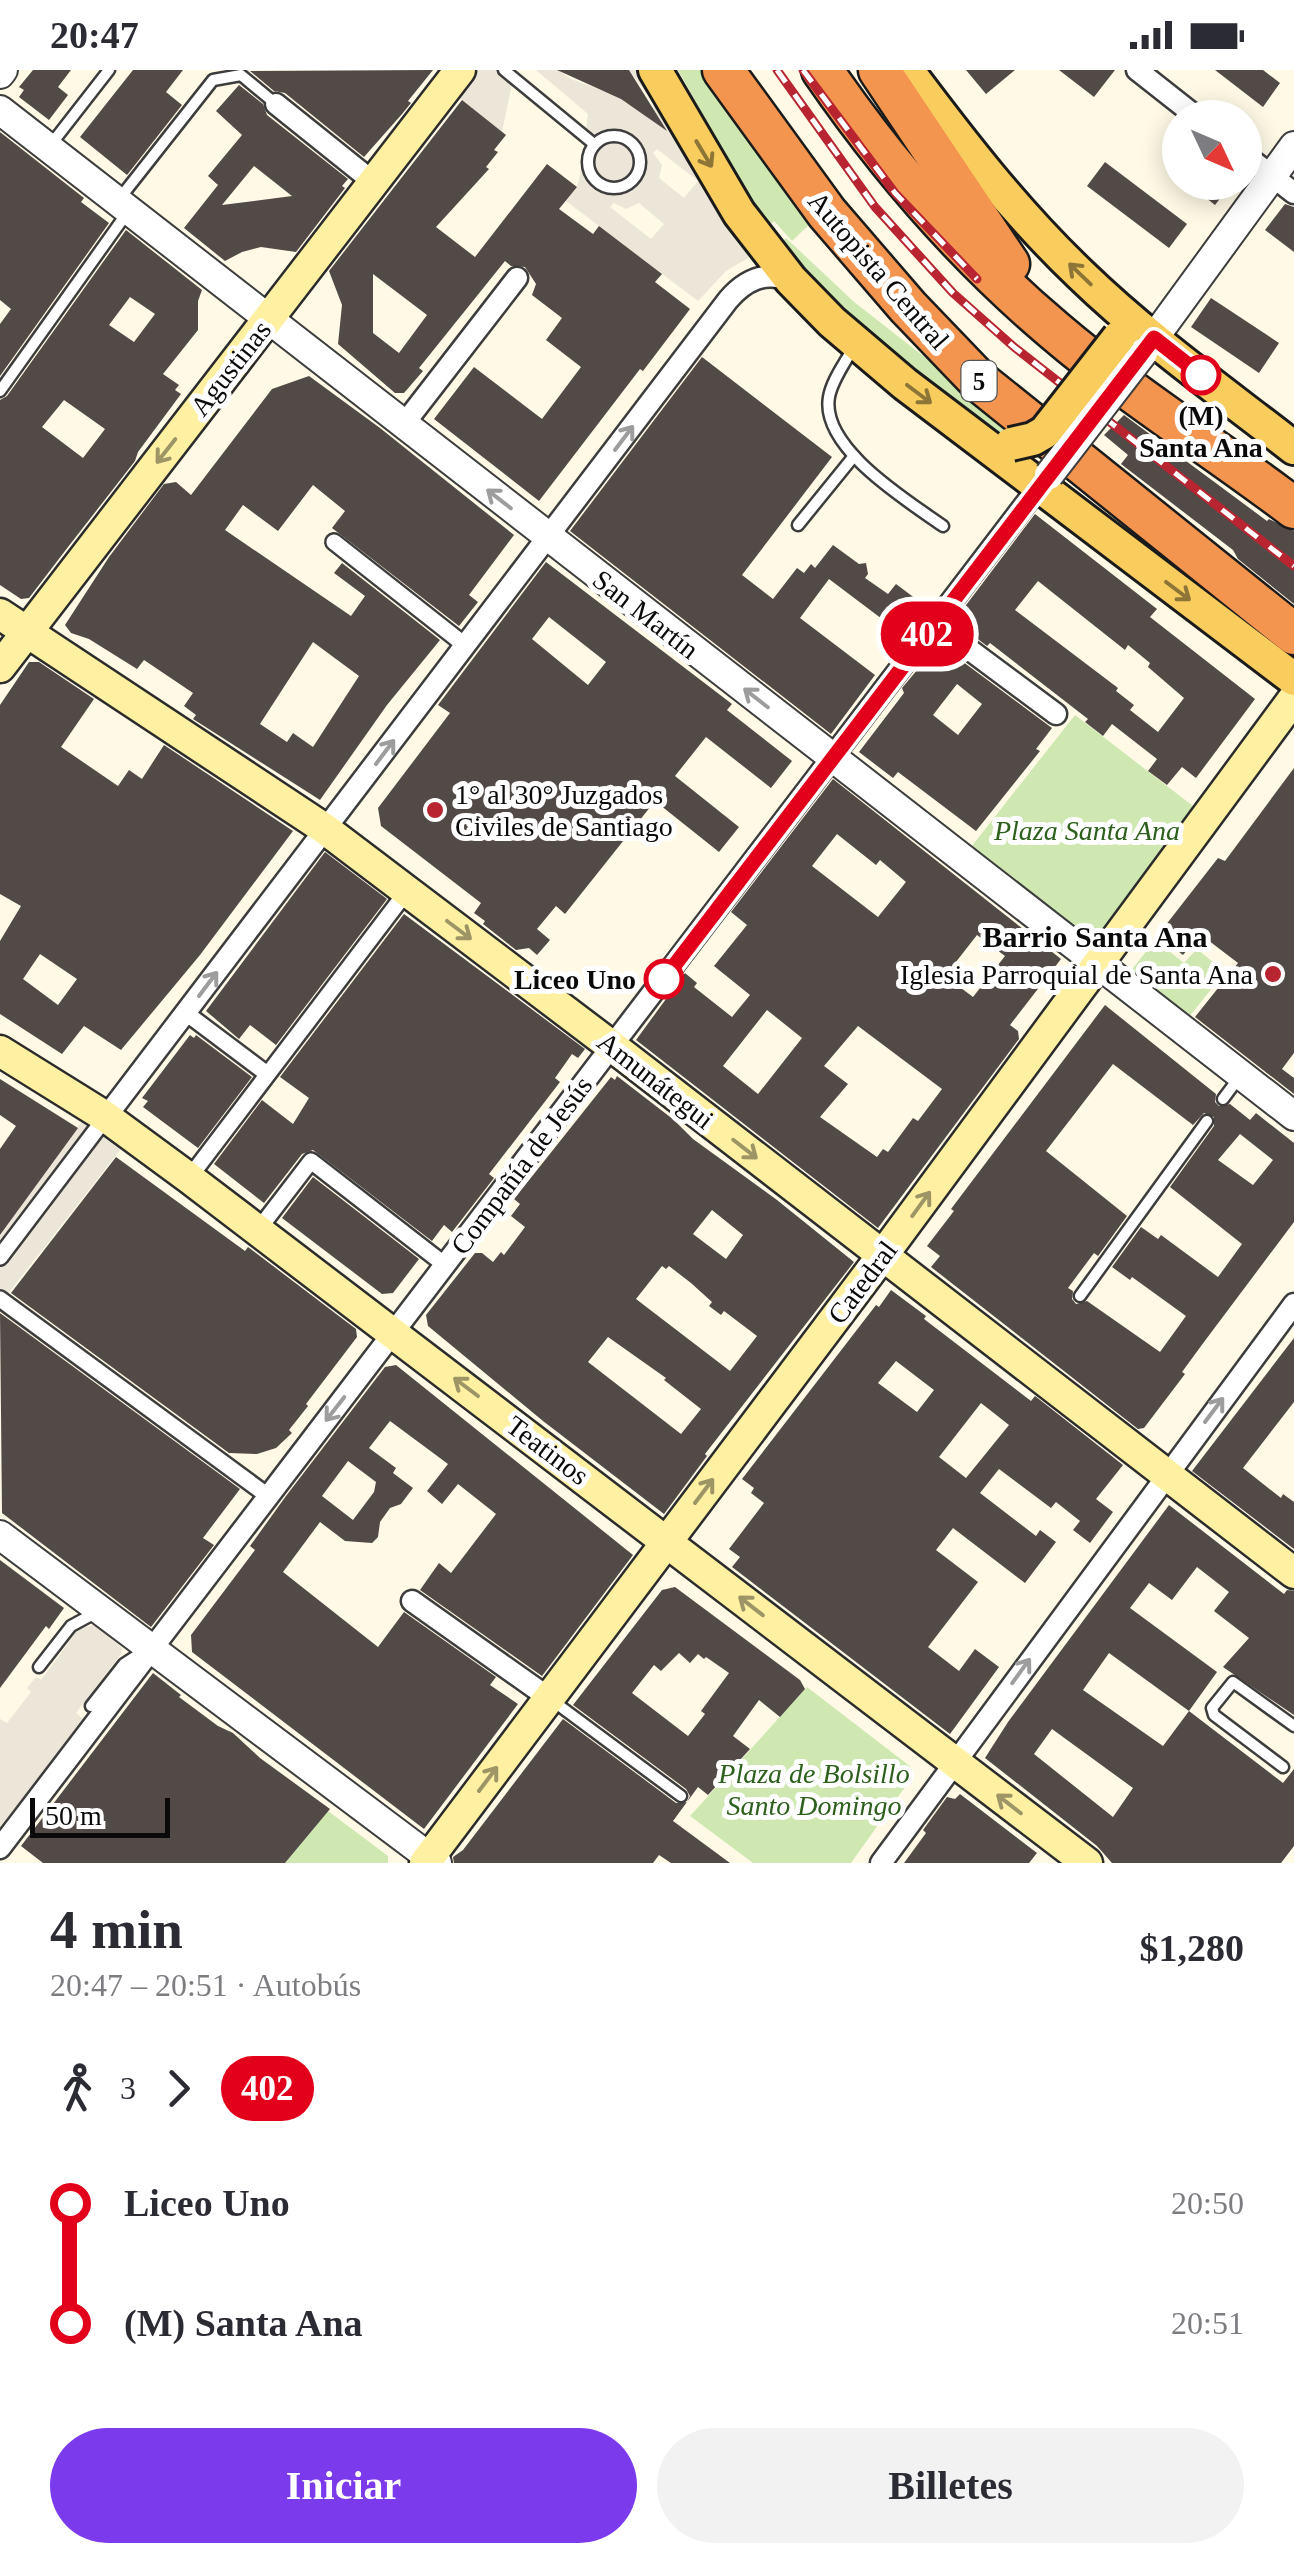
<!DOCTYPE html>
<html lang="es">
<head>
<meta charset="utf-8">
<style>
  body { margin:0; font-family:"Times New Roman",serif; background:#f2f2f3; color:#2b2b33; height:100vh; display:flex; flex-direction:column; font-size:38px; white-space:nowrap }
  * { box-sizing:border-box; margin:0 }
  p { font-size:32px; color:#7c7c81 }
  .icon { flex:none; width:55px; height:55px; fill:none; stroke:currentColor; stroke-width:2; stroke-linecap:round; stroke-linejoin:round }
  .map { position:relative; height:1793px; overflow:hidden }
  .details { display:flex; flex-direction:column; background:#fff; flex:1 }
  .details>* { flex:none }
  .badge { padding:0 20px; border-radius:32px; font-size:35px; line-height:65px }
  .needle { width:65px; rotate:134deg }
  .buttons { position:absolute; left:1162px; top:30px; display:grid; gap:20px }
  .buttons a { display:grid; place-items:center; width:100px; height:100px; border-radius:50%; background:#fff; box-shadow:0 5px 25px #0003; font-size:50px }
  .scale { position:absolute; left:30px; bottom:25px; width:140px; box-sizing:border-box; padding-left:10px; border:5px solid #0a0a0a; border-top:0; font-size:28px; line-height:35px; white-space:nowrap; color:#0a0a0a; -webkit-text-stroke:8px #fff; paint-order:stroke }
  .map>.badge { position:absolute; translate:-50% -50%; box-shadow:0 0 0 5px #fff }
  .legs { display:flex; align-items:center; gap:15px; height:110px; padding:0 50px; font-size:32px }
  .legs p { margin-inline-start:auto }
  .overview { display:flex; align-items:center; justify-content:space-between; height:170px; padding:0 50px }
  h1 { font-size:55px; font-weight:700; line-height:75px }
  .button { display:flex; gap:20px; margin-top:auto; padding:20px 50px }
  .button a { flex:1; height:115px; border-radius:60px; background:#7c3aed; color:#fff; font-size:40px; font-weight:700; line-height:115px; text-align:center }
  .button a+a { background:#f2f2f3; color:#2b2b33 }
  ul { padding:0 50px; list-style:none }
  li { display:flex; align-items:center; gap:35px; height:120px; font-size:38px }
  li i { display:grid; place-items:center; width:15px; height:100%; margin:0 12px; background:currentColor }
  li i::after { content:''; width:25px; height:25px; margin:-12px; border:8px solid; border-radius:50%; background:#fff }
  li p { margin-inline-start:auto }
  li:first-child i { background:linear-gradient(#0000 50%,currentColor 0) }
  li:last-child i { background:linear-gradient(currentColor 50%,#0000 0) }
  .status { display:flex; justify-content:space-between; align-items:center; height:70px; padding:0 50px; background:#fff; direction:ltr }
  .status svg { height:28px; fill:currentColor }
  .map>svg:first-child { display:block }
</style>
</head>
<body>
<div class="status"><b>20:47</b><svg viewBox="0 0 49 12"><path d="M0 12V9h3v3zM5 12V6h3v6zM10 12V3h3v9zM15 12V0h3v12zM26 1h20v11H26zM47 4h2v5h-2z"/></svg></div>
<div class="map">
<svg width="1294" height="1793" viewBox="0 0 1294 1793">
  <rect width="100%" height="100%" fill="#fff9e6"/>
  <g fill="#cfe8b2">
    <polygon points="678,0 701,0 811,153 792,171 774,151 769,155 746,121"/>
    <path d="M786 168 853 231 1010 354 1001 365C923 305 845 249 783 171Z"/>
    <polygon points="1075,645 1202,743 1098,876 971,777"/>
    <polygon points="1155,870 1184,893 1197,879 1225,902 1188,948 1130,902"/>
    <polygon points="807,1617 911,1697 910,1710 851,1793 753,1793 690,1746"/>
    <polygon points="328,1741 388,1786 388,1793 285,1793"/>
  </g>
  <g fill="#ece6d8" fill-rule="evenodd">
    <polygon points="479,0 515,0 502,62 457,26"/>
    <path d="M536 0H558L571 9 622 28 625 33 653 41 654 33 629 0H642L760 181 726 201 698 231 566 131 577 117 580 105 588 44ZM657 79 698 111 684 128 659 108 662 95 653 83ZM614 133 626 139 639 133 664 154 651 169 610 137Z"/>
    <polygon points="93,1039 131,1066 0,1234 0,1166 72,1063"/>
    <polygon points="95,1554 122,1578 121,1584 76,1643 91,1656 0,1778 0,1649 7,1653 31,1622 27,1618 36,1607 41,1610 68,1574 64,1570 77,1560"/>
  </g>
  <g fill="#524a46" fill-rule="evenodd">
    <polygon points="33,0 71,0 58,17 68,25 49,50 19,27 24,20 19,17"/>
    <polygon points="133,0 183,0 166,22 182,35 127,105 80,67"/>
    <polygon points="433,0 408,31 411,33 402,44 364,87 285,23 274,21 250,1"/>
    <polygon points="557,0 629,0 667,61 621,29"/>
    <polygon points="966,0 1015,0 986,24"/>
    <polygon points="1059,0 1115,0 1094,27"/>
    <polygon points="1215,0 1263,0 1280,13 1263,37"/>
    <path d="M239 15 263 34 267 45 348 109 342 116 345 118 296 182 261 177 242 182 225 191 184 158 218 115 208 106 242 65 216 41ZM254 96 292 126 222 135Z"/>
    <path d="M462 30 506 65 494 80 498 82 486 97 489 99 436 157 475 187 547 94 577 117 559 139 593 164 599 156 662 204 655 212 690 239 643 301 640 299 539 431 434 349 474 297 542 349 581 297 546 270 562 248 532 225 536 214 525 197 511 196 505 191 419 298 423 301 404 323H395L338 274 342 235 329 201ZM373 204 427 245 399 283 373 263Z"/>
    <polygon points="0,62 84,128 81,132 109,153 0,306 0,254 11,239 0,230"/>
    <polygon points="1105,92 1187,154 1169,178 1087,116"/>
    <polygon points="1208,112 1233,112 1215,135 1200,123"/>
    <polygon points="1285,134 1294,137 1294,182 1265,160"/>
    <path d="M126 160 202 220 198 231V260L163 304 179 315 175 320 181 324 138 382 135 391 68 477 29 528 21 529 0 515V330L7 326ZM130 227 155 244 134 272 109 255ZM64 330 105 359 83 388 42 357Z"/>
    <polygon points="1211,228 1279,273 1259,303 1191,257"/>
    <polygon points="702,287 832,387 742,505 773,529 797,498 804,503 811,494 815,498 833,475 859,494 866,493 868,504 865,508 888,524 896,514 916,529 894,558 829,509 800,548 875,605 831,664 570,461"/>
    <path d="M309 306 380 358 514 465 469 525 478 532 459 556 332 458 345 441 313 415 278 461 243 435 225 460 351 546 365 526 334 503 342 493 440 570 387 635 320 730 193 649 196 645 184 636 193 623 144 590 137 599 89 569 71 563 65 555 109 487 164 414 176 412 191 425 272 319ZM313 572 359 606 313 677 293 663 287 672 260 654Z"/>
    <polygon points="1124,345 1267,451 1269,449 1294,461 1294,534 1238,489 1233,480 1121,394 1128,385 1104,365"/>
    <path d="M1035 444 1157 539 1150 547 1255 629 1196 708 1182 697 1167 715 1148 701 1157 689 1112 654 1103 666 1085 652 1088 649 990 573 987 576 954 551ZM1038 511 1125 580 1128 575 1150 593 1148 597 1184 628 1158 662 1130 640 1134 635 1116 621 1118 618 1015 540Z"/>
    <path d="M546 492 732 634 727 640 792 691 771 718 706 667 675 706 739 757 719 782 655 731 565 844 556 836 537 859 550 870 537 885 529 878 516 880 483 854 485 851 474 843 481 833 381 756 378 738 450 643 438 635ZM549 547 606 592 588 615 532 569Z"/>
    <path d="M939 574 1052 658 1036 679 1040 681 976 761 898 702 893 708 859 682 904 623 902 618ZM957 614 982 634 958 665 933 645Z"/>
    <path d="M29 592H39L94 629 61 677 118 716 129 700 142 709 164 675 293 761 200 885 121 980 84 956 62 984 0 944V871L21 836 0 824V635ZM40 884 77 909 58 935 23 909Z"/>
    <polygon points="1294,698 1294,983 1282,999 1294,1008 1294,1024 1195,947 1238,893 1200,864 1183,885 1158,865 1218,788 1225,791"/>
    <path d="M833 709 1061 889 1010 955 1018 961 1019 969 878 1158 636 970 685 903 697 913 694 917 732 947 750 925 714 896 747 855 731 842ZM837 764 876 795 880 790 906 812 878 847 812 796ZM977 865 1005 886 973 927 945 906ZM767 940 802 968 758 1024 723 996ZM858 956 942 1019 918 1051 913 1048 888 1082 883 1079 877 1087 820 1047 848 1014 824 996Z"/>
    <polygon points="325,782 387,829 276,975 250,955 239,969 206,941"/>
    <polygon points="404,844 585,979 578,988 572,984 555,1008 560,1012 489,1104 494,1108 452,1162 444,1155 432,1171 313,1080 302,1084 264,1133 214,1094 262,1030 293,1054 309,1028 280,1007"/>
    <path d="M1105 935 1216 1024 1215 1032 1219 1036 1230 1034 1250 1050 1256 1043 1294 1073V1152L1204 1272 1182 1302 1185 1304 1144 1358 1138 1359 931 1197 940 1186 927 1176 954 1141 951 1139ZM1113 994 1193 1055 1204 1043 1214 1047V1056L1170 1117 1242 1174 1218 1207 1161 1165 1158 1169 1141 1157 1112 1197 1130 1210 1132 1207 1186 1246 1160 1282 1087 1231 1076 1234 1072 1229 1073 1221 1068 1218 1094 1183 1098 1186 1127 1146 1046 1081ZM1240 1064 1273 1090 1253 1115 1218 1090Z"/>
    <polygon points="190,965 194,968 196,965 252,1007 198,1078 143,1037 148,1031 142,1028"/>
    <path d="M617 1006 674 1050 693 1069 777 1130 854 1192 705 1384 707 1386 664 1444 543 1351 428 1256 426 1245 475 1183H482L493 1192 501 1182 504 1185 525 1157 511 1146 520 1134 514 1129 611 1007 615 1010ZM712 1140 743 1165 726 1189 693 1164ZM662 1196 666 1199 669 1196 691 1213 712 1232 709 1236 721 1245 724 1241 757 1266 730 1301 636 1229ZM608 1267 666 1308 664 1310 701 1339 681 1364 588 1292Z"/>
    <polygon points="0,1009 78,1058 0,1165 0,1079 16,1056 0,1045"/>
    <polygon points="116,1087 245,1181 248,1177 356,1259 357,1267 306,1334 308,1336 289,1360 292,1363 276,1378 257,1384 229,1383 11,1223"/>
    <polygon points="313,1107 419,1189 393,1223 382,1224 282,1148"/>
    <path d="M891 1220 926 1246 924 1249 1031 1331 1035 1326 1123 1395 1096 1429 1113 1442 1090 1473 1073 1460 1080 1451 1056 1432 1051 1438 999 1399 980 1423 1036 1466 1040 1460 1056 1472 1025 1513 953 1458 936 1480 978 1512 928 1577 959 1601 975 1579 999 1597 950 1664 732 1497 740 1487 729 1479 764 1433 751 1423 754 1418 742 1409 876 1235 879 1237ZM896 1291 934 1320 917 1342 878 1313ZM981 1333 1009 1355 966 1408 939 1387Z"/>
    <polygon points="0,1243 240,1419 203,1468 214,1475 151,1557 2,1443"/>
    <polygon points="1294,1268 1294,1332 1243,1398 1281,1428 1283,1424 1294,1432 1294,1479 1192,1401"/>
    <path d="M396 1295 633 1485 542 1606 420 1520 439 1493 451 1503 496 1444 458 1414 442 1434 427 1421 448 1394 390 1351 369 1378 396 1398 393 1403 413 1418 401 1434 390 1438 380 1452 378 1467 372 1473 345 1471 320 1452 283 1502 378 1577 404 1542 496 1607 490 1615 518 1634 424 1759 192 1582 191 1565 255 1480 250 1476 286 1426 385 1297ZM348 1391 376 1412 374 1422 353 1450 322 1426Z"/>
    <path d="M1169 1435 1284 1524 1287 1520 1294 1521V1645L1223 1597 1249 1568 1214 1541 1229 1522 1197 1497 1172 1530 1149 1513 1130 1538 1217 1602 1189 1641 1109 1583 1083 1620 1163 1676 1189 1641 1283 1713 1294 1699V1776L1281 1793H1112L1097 1776 985 1688 1008 1652ZM1052 1659 1133 1718 1113 1747 1034 1684Z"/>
    <polygon points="0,1490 64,1538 49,1559 46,1556 0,1618"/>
    <path d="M675 1517 800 1610 805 1619 780 1647 759 1630 733 1666 750 1679 708 1725 698 1717 673 1751 730 1793H671L659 1785 653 1793H454L453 1787 463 1780 563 1649 676 1733 687 1732 690 1726 686 1719 573 1635 662 1520ZM679 1583 690 1593 698 1584 704 1589 706 1587 729 1603 701 1641 705 1644 688 1666 632 1623 654 1595 661 1601Z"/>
    <polygon points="153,1603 181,1625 179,1627 218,1656 233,1663 260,1688 330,1739 285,1793 43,1793 21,1776"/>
    <polygon points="960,1724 1037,1783 1029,1793 904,1793 926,1763 923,1760 947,1727 955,1729"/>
  </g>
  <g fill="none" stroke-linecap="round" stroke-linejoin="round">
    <defs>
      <g id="service">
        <polyline points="504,0 594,74"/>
        <circle cx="614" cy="92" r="26"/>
        <polyline points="49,77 109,0"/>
        <polyline points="120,128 213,10 241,5 276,34"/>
        <path d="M853 278C845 293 832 310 829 327 820 378 908 431 943 456"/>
        <polyline points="0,321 127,143"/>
        <polyline points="798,455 854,386"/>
        <polyline points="1223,1029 1241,1005"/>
        <polyline points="1080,1226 1207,1051"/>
        <polyline points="39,1597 71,1556 95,1543"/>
        <polyline points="553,1631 681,1726"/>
        <polyline points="91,1636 124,1594 144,1581"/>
        <polyline points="1283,1697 1214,1645 1212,1638 1233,1612 1294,1656"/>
      </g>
      <g id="pedestrian">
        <polyline points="334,472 466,576"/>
        <polyline points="186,943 267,1004"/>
        <polyline points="189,1108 407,821"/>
        <polyline points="258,1160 311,1091 445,1195"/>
        <polyline points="0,1187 106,1047"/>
        <polyline points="0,1229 268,1426"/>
      </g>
      <g id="minor">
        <polyline points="1137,0 1198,48"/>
        <polyline points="276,34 372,111"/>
        <polyline points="1245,85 1294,123"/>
        <polyline points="404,354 517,208"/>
        <polyline points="935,554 1056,644"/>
        <path d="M106 1047 728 230C745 210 764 201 790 210"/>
        <polyline points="412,1531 549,1628"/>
        <polyline points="0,1778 1040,415"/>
        <polyline points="881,1793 1294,1234"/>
      </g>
      <g id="tertiary">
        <polyline points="0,4 3,0"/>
        <polyline points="0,40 1294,1046"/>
        <polyline points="1143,283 1294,76"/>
        <polyline points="0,1465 437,1793"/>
      </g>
      <g id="secondary">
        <polyline points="0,544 325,759 626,987 1294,1503"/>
        <polyline points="0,597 460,0"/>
        <polyline points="0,981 106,1047 189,1108 1087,1793"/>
        <polyline points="425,1793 894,1170 1294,628"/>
      </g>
      <g id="primary">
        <polyline points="655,0 739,143 791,210 832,252 905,314 1294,609"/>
        <path d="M907 0C961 72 1015 142 1080 204 1146 268 1222 322 1294 378"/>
      </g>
      <g id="motorway">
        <polyline points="723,0 827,143 908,237 980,312 1294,564"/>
        <path d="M822 0C888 96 966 186 1055 261 1130 325 1215 378 1294 438"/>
        <polyline points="879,0 1009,194"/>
      </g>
    </defs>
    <use href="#service" stroke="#3d3d3d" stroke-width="15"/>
    <use href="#pedestrian" stroke="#3d3d3d" stroke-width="20"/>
    <use href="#minor" stroke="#3d3d3d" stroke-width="25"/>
    <use href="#tertiary" stroke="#3d3d3d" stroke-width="32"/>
    <use href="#secondary" stroke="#2c2c2c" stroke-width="35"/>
    <use href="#primary" stroke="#1b1b1b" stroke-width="38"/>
    <use href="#motorway" stroke="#1b1b1b" stroke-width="45"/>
    <use href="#service" stroke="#fff" stroke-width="10"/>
    <use href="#pedestrian" stroke="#fff" stroke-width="15"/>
    <use href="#minor" stroke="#fff" stroke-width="20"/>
    <use href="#tertiary" stroke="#fff" stroke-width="28"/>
    <use href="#secondary" stroke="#fff1a1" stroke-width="30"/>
    <use href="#primary" stroke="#f8cd5d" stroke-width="32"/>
    <use href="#motorway" stroke="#f4954f" stroke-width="40"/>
    <defs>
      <g id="rail">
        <polyline points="777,0 875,137 953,223 1014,277 1294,496"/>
        <polyline points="803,0 895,123 977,209"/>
      </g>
    </defs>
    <use href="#rail" stroke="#b82430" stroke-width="9"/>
    <use href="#rail" stroke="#fff" stroke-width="5" stroke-dasharray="15" stroke-linecap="butt"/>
    <defs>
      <polyline id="tertiary-bridge" points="1049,405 1143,283"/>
      <polyline id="primary-bridge" points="1011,374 1033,369 1045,362 1119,267"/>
    </defs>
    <use href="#tertiary-bridge" stroke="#3d3d3d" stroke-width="32" stroke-linecap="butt"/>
    <use href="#primary-bridge" stroke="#1b1b1b" stroke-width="38" stroke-linecap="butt"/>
    <use href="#tertiary-bridge" stroke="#fff" stroke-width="28"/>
    <use href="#primary-bridge" stroke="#f8cd5d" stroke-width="32"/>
  </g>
  <defs><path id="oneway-shaft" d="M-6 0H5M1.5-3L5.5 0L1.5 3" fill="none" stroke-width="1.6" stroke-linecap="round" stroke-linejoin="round" transform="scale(2.5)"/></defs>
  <g stroke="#8d7538">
    <use href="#oneway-shaft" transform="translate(704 84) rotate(59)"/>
    <use href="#oneway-shaft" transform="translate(1080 204) rotate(-136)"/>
    <use href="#oneway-shaft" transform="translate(919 324) rotate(37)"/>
    <use href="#oneway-shaft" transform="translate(1178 521) rotate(37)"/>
  </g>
  <g stroke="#9d9d9d">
    <use href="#oneway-shaft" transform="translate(624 368) rotate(-53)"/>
    <use href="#oneway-shaft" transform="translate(499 429) rotate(-142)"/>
    <use href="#oneway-shaft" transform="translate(756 628) rotate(-142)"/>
    <use href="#oneway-shaft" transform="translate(385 682) rotate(-53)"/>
    <use href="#oneway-shaft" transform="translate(208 914) rotate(-53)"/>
    <use href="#oneway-shaft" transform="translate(335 1339) rotate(128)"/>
    <use href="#oneway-shaft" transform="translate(1214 1340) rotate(-53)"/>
    <use href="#oneway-shaft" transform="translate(1021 1601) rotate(-54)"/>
  </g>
  <g stroke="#9d9565">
    <use href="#oneway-shaft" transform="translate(166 381) rotate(128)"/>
    <use href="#oneway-shaft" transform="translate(459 860) rotate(37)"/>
    <use href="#oneway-shaft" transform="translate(745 1079) rotate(38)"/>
    <use href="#oneway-shaft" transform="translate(921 1134) rotate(-54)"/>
    <use href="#oneway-shaft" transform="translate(466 1317) rotate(-143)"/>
    <use href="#oneway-shaft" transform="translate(704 1421) rotate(-53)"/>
    <use href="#oneway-shaft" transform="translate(751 1536) rotate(-142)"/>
    <use href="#oneway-shaft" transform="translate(488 1709) rotate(-53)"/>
    <use href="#oneway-shaft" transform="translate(1009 1734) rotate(-142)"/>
  </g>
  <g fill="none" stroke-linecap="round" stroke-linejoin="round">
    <defs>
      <polyline id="line-1" points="664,909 1154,268 1201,305"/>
    </defs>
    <use href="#line-1" stroke="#fff" stroke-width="22"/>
    <use href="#line-1" stroke="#e2001a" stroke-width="15"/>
  </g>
  <g fill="#fff" stroke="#e2001a" stroke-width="5">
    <circle cx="1201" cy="305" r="18"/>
    <circle cx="664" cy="909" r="18"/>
  </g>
  <g fill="#b82430" stroke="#fff" stroke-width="4">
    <circle cx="435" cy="740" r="10"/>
    <circle cx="1273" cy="904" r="10"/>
  </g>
  <g text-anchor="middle" stroke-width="10" stroke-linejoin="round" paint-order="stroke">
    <rect fill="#fff" stroke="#545454" stroke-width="2.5" x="961.5" y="291" width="35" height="40" rx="8"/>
    <g font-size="25" font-weight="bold" fill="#0a0a0a">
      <text x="979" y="320">5</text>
    </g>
    <g font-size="28" fill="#0a0a0a" stroke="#fff">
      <text transform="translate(879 200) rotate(49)" y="10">Autopista Central</text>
      <text transform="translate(230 298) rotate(-52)" y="10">Agustinas</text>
      <text transform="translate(646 544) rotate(38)" y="10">San Martín</text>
      <text transform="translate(656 1010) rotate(38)" y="10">Amunátegui</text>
      <text transform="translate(521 1095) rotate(-53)" y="10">Compañía de Jesús</text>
      <text transform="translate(862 1212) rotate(-53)" y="10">Catedral</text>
      <text transform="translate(548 1380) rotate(37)" y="10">Teatinos</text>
    </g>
    <g font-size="28" font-weight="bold" fill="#0a0a0a" stroke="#fff">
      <text x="1201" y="355">(M)<tspan x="1201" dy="32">Santa Ana</tspan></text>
      <text x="636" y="919" text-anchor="end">Liceo Uno</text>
    </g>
    <g font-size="28" fill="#0a0a0a" stroke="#fff" text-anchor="start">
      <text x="455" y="734">1° al 30° Juzgados<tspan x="455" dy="32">Civiles de Santiago</tspan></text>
      <text x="1253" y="914" text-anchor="end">Iglesia Parroquial de Santa Ana</text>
    </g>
    <g font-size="28" font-style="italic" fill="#2c601c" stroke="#fff">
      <text x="1087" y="770">Plaza Santa Ana</text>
      <text x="814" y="1713">Plaza de Bolsillo<tspan x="814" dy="32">Santo Domingo</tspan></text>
    </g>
    <g font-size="30" font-weight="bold" fill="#0a0a0a" stroke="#fff">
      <text x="1095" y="877">Barrio Santa Ana</text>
    </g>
  </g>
</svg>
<div class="buttons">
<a><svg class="needle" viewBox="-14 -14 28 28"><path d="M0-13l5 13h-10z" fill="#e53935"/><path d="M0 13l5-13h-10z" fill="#7c7c81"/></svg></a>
</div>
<div class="scale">50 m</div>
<b class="badge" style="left:927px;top:564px;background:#e2001a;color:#fff">402</b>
</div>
<section class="details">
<div class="overview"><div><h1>4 min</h1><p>20:47 – 20:51 · Autobús</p></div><b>$1,280</b></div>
<div class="legs"><svg class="icon" aria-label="walk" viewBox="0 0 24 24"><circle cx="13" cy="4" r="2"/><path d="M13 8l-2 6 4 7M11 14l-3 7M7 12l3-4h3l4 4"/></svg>3<svg class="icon" aria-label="forward" viewBox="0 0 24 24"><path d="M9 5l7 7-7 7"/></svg><b class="badge" style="background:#e2001a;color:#fff">402</b></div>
<ul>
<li><i style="color:#e2001a"></i><b>Liceo Uno</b><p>20:50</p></li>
<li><i style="color:#e2001a"></i><b>(M) Santa Ana</b><p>20:51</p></li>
</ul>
<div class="button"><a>Iniciar</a><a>Billetes</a></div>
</section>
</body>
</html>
